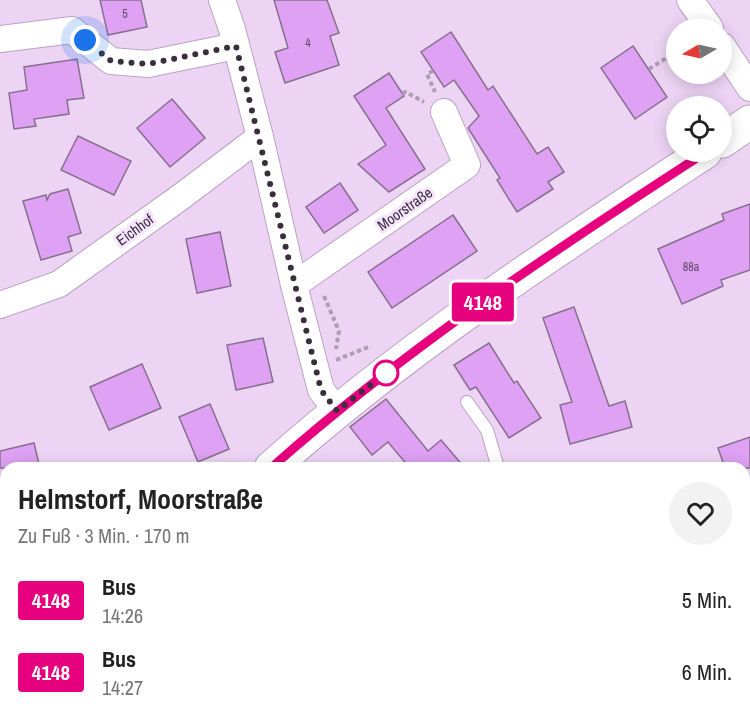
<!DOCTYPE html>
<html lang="de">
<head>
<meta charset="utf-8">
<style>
  body { margin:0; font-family:"Archivo Narrow",sans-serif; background:#f2f2f2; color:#222; height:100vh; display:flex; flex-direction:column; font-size:22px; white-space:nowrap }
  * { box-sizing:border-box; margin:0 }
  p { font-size:20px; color:#767676 }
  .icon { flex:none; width:33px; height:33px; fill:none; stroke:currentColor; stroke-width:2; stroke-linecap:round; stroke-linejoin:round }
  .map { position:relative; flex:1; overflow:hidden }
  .sheet { position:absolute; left:0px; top:462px; width:750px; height:258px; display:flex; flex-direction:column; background:#fff; border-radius:18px 18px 0 0; box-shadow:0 3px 15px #0003 }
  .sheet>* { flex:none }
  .badge { padding:0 12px; border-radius:4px; font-size:21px; line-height:39px }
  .needle { width:39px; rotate:261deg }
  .tools { position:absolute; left:666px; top:18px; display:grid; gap:12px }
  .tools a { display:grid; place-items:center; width:66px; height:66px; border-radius:50%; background:#fff; box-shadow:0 3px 15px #0003; font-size:30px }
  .you { position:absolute; width:30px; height:30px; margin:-15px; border:4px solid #fff; border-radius:50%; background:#1a73e8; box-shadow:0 0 0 9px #1a73e833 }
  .map>.badge { position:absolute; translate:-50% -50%; box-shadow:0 0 0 3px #fff }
  .round { display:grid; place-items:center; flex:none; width:63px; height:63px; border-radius:32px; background:#f2f2f2 }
  .head { display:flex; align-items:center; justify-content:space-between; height:102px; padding:0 18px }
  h1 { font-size:28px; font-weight:700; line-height:45px }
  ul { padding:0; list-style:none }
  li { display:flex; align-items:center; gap:18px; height:72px; padding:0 18px }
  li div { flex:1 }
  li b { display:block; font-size:22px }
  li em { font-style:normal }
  li .badge { min-width:66px; font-weight:700; text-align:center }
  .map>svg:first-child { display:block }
</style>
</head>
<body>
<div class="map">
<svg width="750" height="720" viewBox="0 0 750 720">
  <rect width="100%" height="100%" fill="#edd4f5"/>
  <g fill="#dfa1f3" stroke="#86708d" stroke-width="1.5">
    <polygon points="100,0 141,0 147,27 108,35"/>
    <polygon points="274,0 327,0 339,33 330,36 339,65 285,83 275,52 288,48"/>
    <polygon points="451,32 488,90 493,86 537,154 548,147 564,172 548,182 553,189 517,212 497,180 500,178 468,128 479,116 454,80 444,87 421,52"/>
    <polygon points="633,46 667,97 635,119 601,68"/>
    <polygon points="77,59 84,98 67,100 69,114 34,119 36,126 14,129 9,93 27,90 24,67"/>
    <polygon points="389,73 404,96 386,108 425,169 389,192 358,164 386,145 354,96"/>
    <polygon points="172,99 205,138 170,167 137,128"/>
    <polygon points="78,136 131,161 114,195 61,170"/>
    <polygon points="340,183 358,210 324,233 306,207"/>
    <polygon points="68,189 81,233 68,237 72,251 41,260 23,201 46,195 47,200 50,194"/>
    <polygon points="750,204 750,270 721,280 723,286 682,304 658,249 724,220 722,214"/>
    <polygon points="453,215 477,251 392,308 368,272"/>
    <polygon points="220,232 231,286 197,293 186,239"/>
    <polygon points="574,307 609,406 625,401 632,427 570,444 560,405 572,402 543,318"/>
    <polygon points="263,338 273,382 236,390 227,345"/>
    <polygon points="489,343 514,383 517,381 541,418 509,438 476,387 470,390 454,365"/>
    <polygon points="142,364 161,408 109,430 90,387"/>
    <polygon points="386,399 428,451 441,440 465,468 408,468 409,467 388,442 372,455 350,427"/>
    <polygon points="210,404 229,449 198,462 179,417"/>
    <polygon points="750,437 750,468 725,468 718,448"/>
    <polygon points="34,443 40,468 0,468 0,451"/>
  </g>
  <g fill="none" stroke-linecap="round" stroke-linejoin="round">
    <defs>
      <polyline id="service" points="467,402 487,430 498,468"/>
      <g id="minor">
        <polyline points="222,0 232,29 260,137 294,285 321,390 337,411"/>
        <polyline points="690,0 710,28"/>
        <polyline points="0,39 72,30 111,61 148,64 236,46"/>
        <polyline points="722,46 750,88"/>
        <polyline points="294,285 467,165 444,112"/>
        <polyline points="0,305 59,284 182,196 260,137"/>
        <polyline points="744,558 750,556"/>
        <polyline points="180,714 185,716 194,714"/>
      </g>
      <g id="secondary">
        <polyline points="722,141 750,122"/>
        <path d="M271 468C405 348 556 250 705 152"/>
        <polyline points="165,720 169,714"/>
      </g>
    </defs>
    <use href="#service" stroke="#baa3c2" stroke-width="14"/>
    <use href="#minor" stroke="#baa3c2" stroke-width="28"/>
    <use href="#secondary" stroke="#baa3c2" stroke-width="35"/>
    <g stroke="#af9cb6" stroke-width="4" stroke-dasharray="4.5 3" stroke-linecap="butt">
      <polyline points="649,69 676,52"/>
      <polyline points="433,71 427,74 435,92"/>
      <polyline points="402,93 406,92 424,102"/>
      <polyline points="324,296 339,331 336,349"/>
      <polyline points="336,360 371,346"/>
    </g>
    <use href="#service" stroke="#fff" stroke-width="12"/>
    <use href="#minor" stroke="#fff" stroke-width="26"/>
    <use href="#secondary" stroke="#fff" stroke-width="33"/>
  </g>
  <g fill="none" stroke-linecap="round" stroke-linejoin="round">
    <defs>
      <path id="line" d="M271 468C405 349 556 249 706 152"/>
    </defs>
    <use href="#line" stroke="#fff" stroke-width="14"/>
    <use href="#line" stroke="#e6007e" stroke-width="9"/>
    <polyline stroke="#382f3b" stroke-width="6" stroke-dasharray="0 10.8" points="85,40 111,61 148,64 236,46 321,390 337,411 386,373"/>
  </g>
  <circle fill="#fff" stroke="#e6007e" stroke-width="3" cx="386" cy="373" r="12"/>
  <g text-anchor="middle" stroke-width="6" stroke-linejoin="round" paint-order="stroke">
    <g font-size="12" fill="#624c69">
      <text x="125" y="18">5</text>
      <text x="308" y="47">4</text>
      <text x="691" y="271">88a</text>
    </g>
    <g font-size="15" fill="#382f3b" stroke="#f7e4fe">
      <text transform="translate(405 209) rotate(-35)" y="5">Moorstraße</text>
      <text transform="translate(135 230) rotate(-36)" y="5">Eichhof</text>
    </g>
  </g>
</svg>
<div class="tools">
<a><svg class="needle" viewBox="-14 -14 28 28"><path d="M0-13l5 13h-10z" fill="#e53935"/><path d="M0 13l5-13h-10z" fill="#767676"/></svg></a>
<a><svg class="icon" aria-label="locate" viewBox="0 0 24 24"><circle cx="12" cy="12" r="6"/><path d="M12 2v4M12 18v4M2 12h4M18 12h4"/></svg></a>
</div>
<div class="you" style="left:85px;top:40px"></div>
<b class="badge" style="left:483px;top:302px;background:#e6007e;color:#fff">4148</b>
<section class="sheet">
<div class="head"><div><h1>Helmstorf, Moorstraße</h1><p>Zu Fuß · 3 Min. · 170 m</p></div><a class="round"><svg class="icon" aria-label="heart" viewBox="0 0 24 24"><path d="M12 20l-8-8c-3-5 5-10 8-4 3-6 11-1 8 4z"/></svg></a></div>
<ul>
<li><span class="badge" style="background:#e6007e;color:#fff">4148</span><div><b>Bus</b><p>14:26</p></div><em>5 Min.</em></li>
<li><span class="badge" style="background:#e6007e;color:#fff">4148</span><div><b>Bus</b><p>14:27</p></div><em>6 Min.</em></li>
</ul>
</section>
</div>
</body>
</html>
